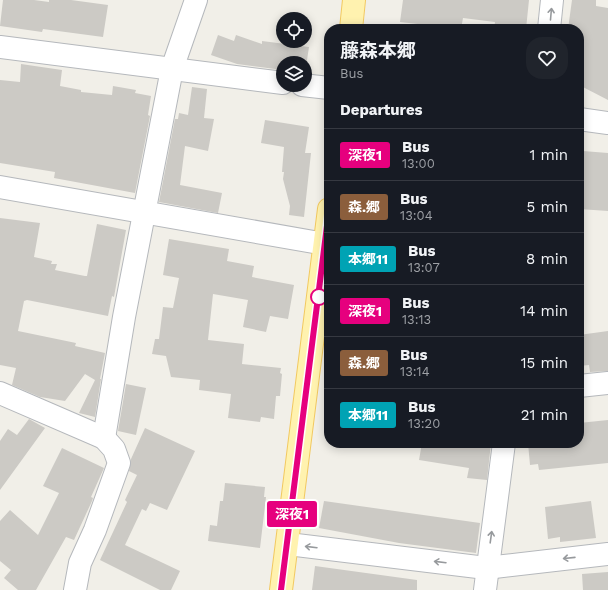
<!DOCTYPE html>
<html lang="en">
<head>
<meta charset="utf-8">
<style>
  body { margin:0; font-family:"Work Sans","Noto Sans JP",sans-serif; background:#20242c; color:#f1f3f6; height:100vh; display:flex; flex-direction:column; font-size:15px; white-space:nowrap }
  * { box-sizing:border-box; margin:0 }
  p { font-size:13px; color:#9ea1a6 }
  .icon { flex:none; width:22px; height:22px; fill:none; stroke:currentColor; stroke-width:2; stroke-linecap:round; stroke-linejoin:round }
  .map { position:relative; flex:1; overflow:hidden }
  .sheet { position:absolute; left:324px; top:24px; width:260px; height:424px; display:flex; flex-direction:column; background:#171b24; border-radius:16px; box-shadow:0 2px 10px #0003 }
  .sheet>* { flex:none }
  .badge { padding:0 8px; border-radius:3px; font-size:14px; line-height:26px }
  .fabs { position:absolute; left:276px; top:12px; display:grid; gap:8px }
  .fabs a { display:grid; place-items:center; width:36px; height:36px; border-radius:50%; background:#171b24; box-shadow:0 2px 10px #0003; font-size:20px }
  .map>.badge { position:absolute; translate:-50% -50%; box-shadow:0 0 0 2px #fff }
  h2 { padding:0 16px; font-size:15px; line-height:36px }
  .round { display:grid; place-items:center; flex:none; width:42px; height:42px; border-radius:16px; background:#20242c }
  .headline { display:flex; align-items:center; justify-content:space-between; height:68px; padding:0 16px }
  h1 { font-size:19px; font-weight:700; line-height:30px }
  ul { padding:0; list-style:none }
  li { display:flex; align-items:center; gap:12px; height:52px; padding:0 16px; border-top:1px solid #363941 }
  li div { flex:1 }
  li b { display:block; font-size:15px }
  li em { font-style:normal }
  li .badge { min-width:44px; font-weight:700; text-align:center }
  .map>svg:first-child { display:block }
</style>
</head>
<body>
<div class="map">
<svg width="608" height="590" viewBox="0 0 608 590">
  <rect width="100%" height="100%" fill="#f1efe8"/>
  <g fill="#cccac5">
    <polygon points="3,0 34,0 49,2 49,0 71,0 108,5 103,37 43,29 42,32 0,26"/>
    <polygon points="403,0 529,0 526,29 494,29 495,22 463,18 461,29 400,22"/>
    <polygon points="572,0 596,0 596,6 608,8 608,100 579,85 581,39 579,39 579,29 568,29"/>
    <polygon points="218,35 234,41 236,35 262,44 262,41 309,47 305,73 305,63 283,63 283,70 237,64 211,55"/>
    <polygon points="21,64 62,70 60,86 81,90 81,92 112,95 113,86 136,90 135,93 151,96 148,115 150,116 135,193 54,178 55,172 0,163 0,80 20,82"/>
    <polygon points="192,87 207,89 204,118 214,119 208,151 185,146 180,185 222,193 218,213 159,202 175,119 178,119 179,113 188,115"/>
    <polygon points="265,120 309,127 305,153 311,153 304,217 289,215 290,206 283,179 284,172 282,172 284,147 261,143"/>
    <polygon points="583,151 608,153 608,211 579,209 579,184"/>
    <polygon points="0,218 40,223 34,257 52,261 51,264 57,264 55,270 85,276 87,276 97,224 126,230 114,297 112,296 108,316 27,300 24,301 18,331 76,343 75,346 105,353 100,379 101,379 95,417 79,413 95,380 85,374 65,401 40,397 12,385 16,368 0,365"/>
    <polygon points="169,239 229,249 227,261 254,266 252,277 294,285 288,319 270,316 266,332 243,327 248,300 213,294 208,340 244,344 242,364 281,368 280,373 282,374 280,396 276,396 274,419 261,417 260,422 228,418 231,394 199,390 200,380 171,377 166,356 152,354 155,339 159,339 163,307 173,308 179,278 163,275"/>
    <polygon points="608,331 608,371 590,372 589,365 579,366 579,335"/>
    <polygon points="126,384 146,388 136,435 118,431"/>
    <polygon points="29,419 45,428 0,490 0,441 8,429 17,435"/>
    <polygon points="608,420 608,463 539,470 538,464 530,465 528,443 579,443 579,423"/>
    <polygon points="145,428 195,451 167,510 150,503 146,511 142,509 125,545 180,571 171,590 160,590 100,560 127,502 125,500 137,475 129,471 131,459"/>
    <polygon points="422,443 491,443 487,480 467,478 469,468 419,460"/>
    <polygon points="62,448 104,468 91,497 93,498 92,501 74,540 66,537 36,590 18,590 4,578 11,570 0,561 0,521 10,510 38,535 59,493 43,486"/>
    <polygon points="225,483 265,487 264,497 266,497 260,548 208,541 210,525 217,526 220,501 223,501"/>
    <polygon points="324,501 480,523 476,553 399,543 319,528"/>
    <polygon points="591,501 596,538 560,542 560,537 548,539 545,507"/>
    <polygon points="315,566 417,580 417,590 312,590"/>
    <polygon points="608,572 608,590 583,590 582,574"/>
  </g>
  <g fill="none" stroke-linecap="round" stroke-linejoin="round">
    <defs>
      <g id="minor">
        <polyline points="549,29 552,0"/>
        <polyline points="0,47 283,83"/>
        <polyline points="302,85 329,88"/>
        <polyline points="579,119 608,123"/>
        <polyline points="0,187 325,244"/>
        <polyline points="579,386 608,383"/>
        <polyline points="0,393 104,438 114,449 119,463 95,530 80,563 75,590"/>
        <polyline points="104,438 124,317 172,69 196,0"/>
        <polyline points="288,544 486,568 608,554"/>
        <polyline points="485,590 504,443"/>
      </g>
      <g id="primary">
        <polyline points="351,29 354,0"/>
        <polyline points="281,590 329,209"/>
      </g>
    </defs>
    <use href="#minor" stroke="#b5b8bc" stroke-width="24"/>
    <use href="#primary" stroke="#f2c960" stroke-width="24"/>
    <use href="#minor" stroke="#fff" stroke-width="22"/>
    <use href="#primary" stroke="#fff2af" stroke-width="22"/>
  </g>
  <defs><path id="oneway-shaft" d="M-6 0H5M1.5-3L5.5 0L1.5 3" fill="none" stroke-width="1.6" stroke-linecap="round" stroke-linejoin="round"/></defs>
  <g stroke="#979a9d">
    <use href="#oneway-shaft" transform="translate(551 14) rotate(-85)"/>
    <use href="#oneway-shaft" transform="translate(491 537) rotate(-82)"/>
    <use href="#oneway-shaft" transform="translate(311 547) rotate(-173)"/>
    <use href="#oneway-shaft" transform="translate(569 558) rotate(174)"/>
    <use href="#oneway-shaft" transform="translate(440 562) rotate(-173)"/>
  </g>
  <g fill="none" stroke-linecap="round" stroke-linejoin="round">
    <defs>
      <polyline id="line" points="281,590 329,210"/>
    </defs>
    <use href="#line" stroke="#fff" stroke-width="9"/>
    <use href="#line" stroke="#e6007e" stroke-width="6"/>
  </g>
  <circle fill="#fff" stroke="#e6007e" stroke-width="2" cx="319" cy="297" r="8"/>
</svg>
<div class="fabs">
<a><svg class="icon" aria-label="locate" viewBox="0 0 24 24"><circle cx="12" cy="12" r="6"/><path d="M12 2v4M12 18v4M2 12h4M18 12h4"/></svg></a>
<a><svg class="icon" aria-label="layers" viewBox="0 0 24 24"><path d="M12 4l9 5-9 5-9-5zM3 14l9 5 9-5"/></svg></a>
</div>
<b class="badge" style="left:292px;top:514px;background:#e6007e;color:#fff">深夜1</b>
<section class="sheet">
<div class="headline"><div><h1>藤森本郷</h1><p>Bus</p></div><a class="round"><svg class="icon" aria-label="heart" viewBox="0 0 24 24"><path d="M12 20l-8-8c-3-5 5-10 8-4 3-6 11-1 8 4z"/></svg></a></div>
<h2>Departures</h2>
<ul>
<li><span class="badge" style="background:#e6007e;color:#fff">深夜1</span><div><b>Bus</b><p>13:00</p></div><em>1 min</em></li>
<li><span class="badge" style="background:#8b5e3c;color:#fff">森.郷</span><div><b>Bus</b><p>13:04</p></div><em>5 min</em></li>
<li><span class="badge" style="background:#00a3b4;color:#fff">本郷11</span><div><b>Bus</b><p>13:07</p></div><em>8 min</em></li>
<li><span class="badge" style="background:#e6007e;color:#fff">深夜1</span><div><b>Bus</b><p>13:13</p></div><em>14 min</em></li>
<li><span class="badge" style="background:#8b5e3c;color:#fff">森.郷</span><div><b>Bus</b><p>13:14</p></div><em>15 min</em></li>
<li><span class="badge" style="background:#00a3b4;color:#fff">本郷11</span><div><b>Bus</b><p>13:20</p></div><em>21 min</em></li>
</ul>
</section>
</div>
</body>
</html>
